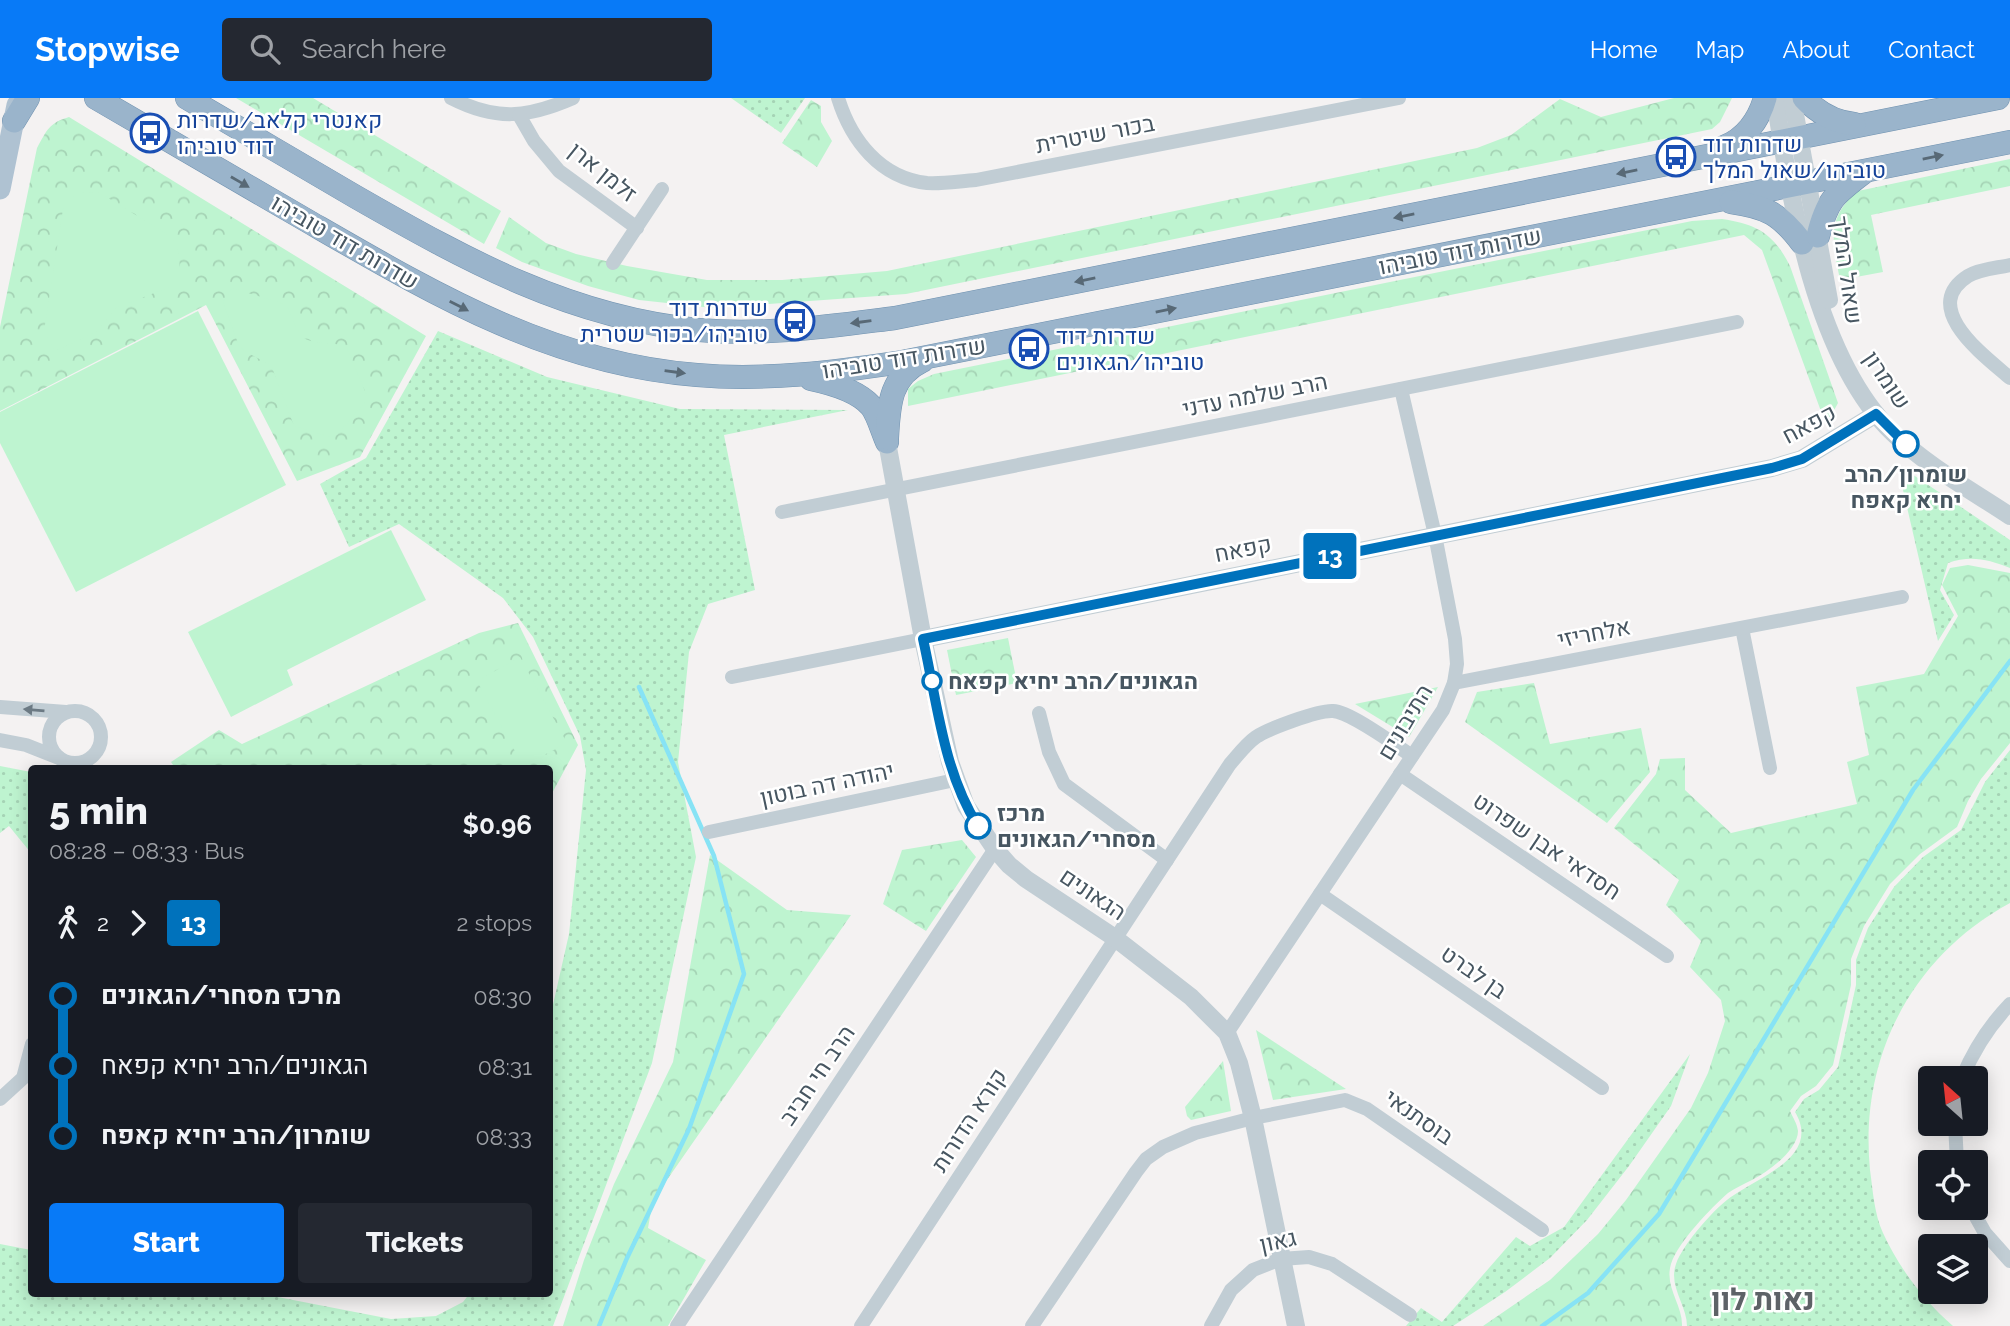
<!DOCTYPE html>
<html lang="en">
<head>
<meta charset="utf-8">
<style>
  body { margin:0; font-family:Raleway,Heebo,sans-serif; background:#242831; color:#f1f3f6; height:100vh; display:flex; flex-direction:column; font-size:26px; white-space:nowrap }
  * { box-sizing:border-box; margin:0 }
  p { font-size:23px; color:#9ea1a6 }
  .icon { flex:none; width:38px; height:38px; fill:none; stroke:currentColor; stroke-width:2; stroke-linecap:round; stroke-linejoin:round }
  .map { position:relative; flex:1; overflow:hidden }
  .side { position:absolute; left:28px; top:667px; width:525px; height:532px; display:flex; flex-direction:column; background:#171b24; border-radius:7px; box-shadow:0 4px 18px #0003 }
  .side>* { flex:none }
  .badge { padding:0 14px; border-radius:5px; font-size:24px; line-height:46px }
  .needle { width:46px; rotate:333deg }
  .fabs { position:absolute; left:1918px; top:968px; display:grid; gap:14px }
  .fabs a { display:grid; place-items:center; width:70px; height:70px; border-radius:7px; background:#171b24; box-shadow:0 4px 18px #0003; font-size:35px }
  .map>.badge { position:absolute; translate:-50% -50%; box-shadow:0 0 0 4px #fff }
  .legs { display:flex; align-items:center; gap:10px; height:77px; padding:0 21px; font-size:23px }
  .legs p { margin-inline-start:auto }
  .head { display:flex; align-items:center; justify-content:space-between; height:119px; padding:0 21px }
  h1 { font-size:38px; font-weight:800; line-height:52px }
  .primary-button { display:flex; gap:14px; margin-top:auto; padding:14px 21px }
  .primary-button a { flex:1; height:80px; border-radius:7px; background:#087af7; color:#fff; font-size:28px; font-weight:800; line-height:80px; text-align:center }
  .primary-button a+a { background:#242831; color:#f1f3f6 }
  ul { padding:0 21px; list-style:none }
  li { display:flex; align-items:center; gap:24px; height:70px; font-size:26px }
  li i { display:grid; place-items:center; width:10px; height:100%; margin:0 9px; background:currentColor }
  li i::after { content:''; width:18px; height:18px; margin:-9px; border:5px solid; border-radius:50%; background:#171b24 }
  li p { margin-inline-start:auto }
  li:first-child i { background:linear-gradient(#0000 50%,currentColor 0) }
  li:last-child i { background:linear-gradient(currentColor 50%,#0000 0) }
  header { display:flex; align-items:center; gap:42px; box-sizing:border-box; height:98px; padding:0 35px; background:#087af7; color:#fff }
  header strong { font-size:33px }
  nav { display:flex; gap:38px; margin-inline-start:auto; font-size:24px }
  .search { width:490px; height:63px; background:#242831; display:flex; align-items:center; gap:18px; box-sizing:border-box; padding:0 24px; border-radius:7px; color:#9ea1a6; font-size:26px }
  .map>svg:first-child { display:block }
</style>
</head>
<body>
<header>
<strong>Stopwise</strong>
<div class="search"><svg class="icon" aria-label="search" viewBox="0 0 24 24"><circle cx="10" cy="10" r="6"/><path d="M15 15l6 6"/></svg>Search here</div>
<nav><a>Home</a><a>Map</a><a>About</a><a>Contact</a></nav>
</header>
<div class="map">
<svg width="2010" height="1228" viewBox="0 0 2010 1228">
  <defs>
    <pattern id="grass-dots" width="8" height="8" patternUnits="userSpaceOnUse" patternTransform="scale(1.75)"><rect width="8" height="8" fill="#bef4d0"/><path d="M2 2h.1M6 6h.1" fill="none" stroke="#a5d3b5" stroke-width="1.8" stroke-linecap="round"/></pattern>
    <pattern id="forest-crowns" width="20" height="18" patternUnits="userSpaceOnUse" patternTransform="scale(1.75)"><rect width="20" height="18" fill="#bef4d0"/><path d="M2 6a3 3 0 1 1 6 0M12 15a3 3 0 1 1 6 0" fill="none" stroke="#a5d3b5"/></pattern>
  </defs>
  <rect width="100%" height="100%" fill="#f4f2f2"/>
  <g fill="url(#grass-dots)">
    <polygon points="731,0 805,0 781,35"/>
    <polygon points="438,233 547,279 680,311 848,312 724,337 755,492 708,506 689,554 678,664 696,759 652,965 553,1228 0,1228 0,1146 31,1152 32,1195 257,1195 391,1221 436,1218 463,1204 470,1195 550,1195 550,920 569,836 586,672 580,638 533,539 503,500 399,426 349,449 320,386 366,360"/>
    <path d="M1897 366 2010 442V470C1988 461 1970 457 1948 465L1940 492 1954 517 1938 543Z"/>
    <path d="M2010 652V805C1911 859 1859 960 1870 1072 1873 1093 1874 1115 1883 1135 1899 1170 1924 1203 1953 1228H1687C1687 1207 1668 1188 1676 1166 1683 1146 1716 1108 1734 1097 1762 1078 1821 1057 1795 1014L1804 1001 1819 992 1838 969 1856 887V862L1868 830 1894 789 1923 759 1961 732 1985 684Z"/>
    <polygon points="0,668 31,674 31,755 9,728 0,735"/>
    <polygon points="1690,956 1671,1008 1629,1068 1587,1122 1550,1160 1505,1194 1453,1228 1406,1228 1421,1210 1442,1224 1516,1139 1530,1148 1564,1129"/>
  </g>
  <g fill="url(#forest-crowns)">
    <polygon points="236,0 313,0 501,113 484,146"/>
    <polygon points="1674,0 1732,0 1720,24 1712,31 906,196 713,210 639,202 588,188 522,164 496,150 509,119 546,145 576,156 627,168 707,182 782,182 887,173 1477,50 1511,37 1560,1 1601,19"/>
    <polygon points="811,2 821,8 821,24 832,43 817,69 782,45"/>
    <path d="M69 19 426 238 360 359 297 383 206 207 0 313V229L37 50C47 32 49 25 69 19Z"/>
    <path d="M2010 61V88L1871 117 1883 174 1840 182C1833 145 1825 120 1858 93Z"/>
    <path d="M1722 121C1757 126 1774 136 1790 168L1838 305 1826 327 1762 152 1744 137 908 308V291L918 283 934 276 1692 123Z"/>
    <path d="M1968 467 2010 475V645L1981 681 1968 703 1957 729 1920 756 1890 786 1864 828 1851 861V887L1833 967 1816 988 1801 998 1790 1013C1793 1020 1797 1025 1798 1033 1798 1052 1768 1074 1752 1082 1744 1086 1735 1090 1728 1095 1711 1110 1678 1144 1671 1166 1664 1189 1683 1207 1682 1228H1483L1550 1182 1598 1136 1626 1102 1691 1010 1708 975 1725 923 1721 902 1690 869 1701 843 1666 807 1679 782 1614 730 1656 676 1660 661 1685 660V692L1731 735 1857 706 1847 664 1869 657 1856 589 1924 576 1958 518 1942 487 1950 470Z"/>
    <polygon points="518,525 578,647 550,699 550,670 175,670 171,664 219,632 242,646 479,535"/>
    <polygon points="1008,540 1017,585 956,597 947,552"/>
    <polygon points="1534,585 1550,646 1641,630 1650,674 1607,725 1465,624 1477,594"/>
    <polygon points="1438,589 1409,639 1355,606"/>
    <polygon points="962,742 976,759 926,833 883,806 902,752"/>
    <polygon points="710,757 787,812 851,817 653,1102 648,1130 706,1162 668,1228 563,1228 584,1162 614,1086 673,964"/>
    <polygon points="1256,932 1346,991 1273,1002"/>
    <polygon points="1223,963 1231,1013 1191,1022 1187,1018 1185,1009"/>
  </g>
  <g fill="#bef4d0">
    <path d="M82 94 100 95 170 138C183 152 182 173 172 188L116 210 96 234 55 253 44 233 63 111 74 98Z"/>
    <path d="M232 190 287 207C304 249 299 241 343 247L347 250 367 298 366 303 337 337 330 339 294 328 271 267 246 254 239 248 223 204Z"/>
    <polygon points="198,213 286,387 76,494 0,345 0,314"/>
    <polygon points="391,432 426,502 287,572 293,587 231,619 188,534"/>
    <polygon points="520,559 567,645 523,668 477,583"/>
  </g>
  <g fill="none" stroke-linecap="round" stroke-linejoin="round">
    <g stroke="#87e3f5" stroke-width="4.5">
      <polyline points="599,1228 627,1160 689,1031 744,876 714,758 639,589"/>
      <polyline points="1542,1228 1588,1195 1659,1116 1913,692 2010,563"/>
    </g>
    <defs>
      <g id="trunk">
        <path d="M96 0C168 42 240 83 311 125 434 196 552 266 697 277 765 283 835 274 902 264L2010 44"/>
        <path d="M187 0C243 33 300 66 356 99 466 162 571 220 699 232 765 238 831 228 895 220L1998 0"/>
        <path d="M1804 0C1818 15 1834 24 1854 26"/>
        <polyline points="14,23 28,0"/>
        <path d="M1724 49C1745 41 1759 22 1765 0"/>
        <path d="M1731 104C1767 109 1780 116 1802 145"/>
        <path d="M1818 138C1827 102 1834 97 1863 75"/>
        <path d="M811 281C830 285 857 292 871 308 878 317 882 333 887 344"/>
        <path d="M887 340C889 308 889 279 922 263"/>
      </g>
    </defs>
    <use href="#trunk" stroke="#7092b0" stroke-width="24"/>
    <g stroke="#c1cdd4" stroke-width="14">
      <path d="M451 0C496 23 527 20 573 0"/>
      <path d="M838 0C851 42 880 80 927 85 943 86 960 83 976 82L1399 0"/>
      <polyline points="519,17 534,43 559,73 637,130"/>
      <polyline points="613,165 662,91"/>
      <path d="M2010 167C1997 170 1979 171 1968 178 1918 210 1986 259 2010 280"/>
      <polyline points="782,414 1737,224"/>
      <polyline points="1742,530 1770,670"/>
      <polyline points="732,579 923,541"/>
      <polyline points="1454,585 1902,499"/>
      <polyline points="0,609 66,614"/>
      <circle cx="75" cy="639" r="26"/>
      <polyline points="1039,615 1049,654 1064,686 1167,762"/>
      <polyline points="0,642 26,647 59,660"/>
      <polyline points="1400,676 1667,858"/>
      <polyline points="709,734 955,682"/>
      <polyline points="1320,796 1602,990"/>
      <polyline points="1227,935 1443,612 1454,585 1457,566 1455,541 1435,437 1401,291"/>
      <path d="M1962 980C1974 951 1988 929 2010 906"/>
      <polyline points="0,1001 23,980 32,946"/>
      <polyline points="1955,1026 1957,1064"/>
      <polyline points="1971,1110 1985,1135 2010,1163"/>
      <polyline points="677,1228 995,751"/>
      <path d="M861 1228 1230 666C1238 657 1246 646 1256 639 1268 631 1318 612 1333 613 1351 614 1395 647 1412 658"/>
      <polyline points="1032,1228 1136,1074 1146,1061 1163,1049 1195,1035 1253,1020 1345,1002 1367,1011 1542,1132"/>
      <polyline points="1211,1228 1231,1192 1253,1172 1281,1161 1309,1159 1332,1166 1410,1217"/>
    </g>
    <g stroke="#c1cdd4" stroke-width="18">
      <path d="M1775 0C1790 103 1816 261 1893 335 1927 368 1971 392 2010 418"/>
      <polyline points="1792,0 1829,202"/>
      <polyline points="887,344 923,541 950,664 966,708 995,751 1009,767 1026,781 1115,840 1191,899 1227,935 1239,965 1253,1020 1296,1228"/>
      <polyline points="923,541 1772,370 1802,361 1876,316"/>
    </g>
    <polyline stroke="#afc2d2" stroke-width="21" points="0,91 17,7"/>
    <use href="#trunk" stroke="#9ab4cb" stroke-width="23"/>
  </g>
  <defs><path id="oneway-solid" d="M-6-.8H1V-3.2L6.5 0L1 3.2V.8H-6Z" transform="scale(1.75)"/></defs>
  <g fill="#586976">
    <use href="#oneway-solid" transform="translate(1933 59) rotate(-11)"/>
    <use href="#oneway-solid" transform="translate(1627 74) rotate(169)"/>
    <use href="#oneway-solid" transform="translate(240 84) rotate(30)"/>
    <use href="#oneway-solid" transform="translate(1404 118) rotate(169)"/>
    <use href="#oneway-solid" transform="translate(1085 182) rotate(169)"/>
    <use href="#oneway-solid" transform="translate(459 208) rotate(27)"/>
    <use href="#oneway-solid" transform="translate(1166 212) rotate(-11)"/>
    <use href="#oneway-solid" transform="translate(861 224) rotate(172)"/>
    <use href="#oneway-solid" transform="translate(675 274) rotate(8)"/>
  </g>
  <use fill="#6c7a84" href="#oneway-solid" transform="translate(34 612) rotate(-175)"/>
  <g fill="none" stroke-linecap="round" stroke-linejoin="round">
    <defs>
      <path id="line-1" d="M978 728C943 673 937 603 923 541L1772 370 1802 361 1876 316 1906 346"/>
    </defs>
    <use href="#line-1" stroke="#fff" stroke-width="16"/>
    <use href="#line-1" stroke="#0072bc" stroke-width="10"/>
  </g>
  <defs>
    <symbol id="bus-ring" viewBox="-11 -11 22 22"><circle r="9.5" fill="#fff" stroke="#1a4fb4" stroke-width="1.5"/><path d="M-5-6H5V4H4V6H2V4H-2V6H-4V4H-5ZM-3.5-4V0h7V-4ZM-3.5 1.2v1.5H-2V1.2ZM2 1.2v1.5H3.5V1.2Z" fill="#1a4fb4"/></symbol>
  </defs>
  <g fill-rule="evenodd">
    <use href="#bus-ring" x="128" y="13" width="44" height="44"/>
    <use href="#bus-ring" x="1654" y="37" width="44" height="44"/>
    <use href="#bus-ring" x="773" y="201" width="44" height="44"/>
    <use href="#bus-ring" x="1007" y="229" width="44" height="44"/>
  </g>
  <g fill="#fff" stroke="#0072bc" stroke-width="3.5">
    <circle cx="1906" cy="346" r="12"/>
    <circle cx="932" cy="583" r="9"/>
    <circle cx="978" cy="728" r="12"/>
  </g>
  <g text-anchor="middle" stroke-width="5" stroke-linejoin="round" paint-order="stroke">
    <g font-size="23" fill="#164399" stroke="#fff" text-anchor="start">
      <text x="177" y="30">קאנטרי קלאב/שדרות<tspan x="177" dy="26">דוד טוביהו</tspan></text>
      <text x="1703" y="54">שדרות דוד<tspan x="1703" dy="26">טוביהו/שאול המלך</tspan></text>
      <text x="768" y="218" text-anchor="end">שדרות דוד<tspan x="768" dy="26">טוביהו/בכור שטרית</tspan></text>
      <text x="1056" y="246">שדרות דוד<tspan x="1056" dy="26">טוביהו/הגאונים</tspan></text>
    </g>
    <g font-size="23" fill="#475661" stroke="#fff">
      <text transform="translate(1095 36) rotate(-11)" y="8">בכור שיטרית</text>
      <text transform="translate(603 74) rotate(39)" y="8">זלמן ארן</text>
      <text transform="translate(345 144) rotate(30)" y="8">שדרות דוד טוביהו</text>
      <text transform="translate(1460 153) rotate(-11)" y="8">שדרות דוד טוביהו</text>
      <text transform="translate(1847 172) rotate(82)" y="8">שאול המלך</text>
      <text transform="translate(904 260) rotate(-9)" y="8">שדרות דוד טוביהו</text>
      <text transform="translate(1887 282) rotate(56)" y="8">שומרון</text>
      <text transform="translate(1255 297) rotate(-11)" y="8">הרב שלמה עדני</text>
      <text transform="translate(1809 326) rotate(-28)" y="8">קפאח</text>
      <text transform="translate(1243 451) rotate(-11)" y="8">קפאח</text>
      <text transform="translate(1594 535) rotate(-11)" y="8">אלחריזי</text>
      <text transform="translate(1405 624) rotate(-59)" y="8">התיבונים</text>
      <text transform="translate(827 686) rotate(-12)" y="8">יהודה דה בוטון</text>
      <text transform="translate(1547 748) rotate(34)" y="8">חסדאי אבן שפרוט</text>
      <text transform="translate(1093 796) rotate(34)" y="8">הגאונים</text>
      <text transform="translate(1474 874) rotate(35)" y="8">בן לברט</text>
      <text transform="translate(817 977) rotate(-56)" y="8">הרב חי חביב</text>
      <text transform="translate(1419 1019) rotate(35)" y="8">בוסתנאי</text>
      <text transform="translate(969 1022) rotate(-57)" y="8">קורא הדורות</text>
      <text transform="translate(1278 1143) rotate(-12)" y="8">גאון</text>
    </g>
    <g font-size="23" font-weight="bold" fill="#475661" stroke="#fff" text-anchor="start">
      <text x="1906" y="384" text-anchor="middle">שומרון/הרב<tspan x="1906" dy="26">יחיא קאפח</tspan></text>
      <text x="948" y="591">הגאונים/הרב יחיא קפאח</text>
      <text x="997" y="723">מרכז<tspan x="997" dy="26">מסחרי/הגאונים</tspan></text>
    </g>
    <g font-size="30" font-weight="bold" fill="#5d6267" stroke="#fff">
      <text x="1763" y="1212">נאות לון</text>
    </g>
  </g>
</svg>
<div class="fabs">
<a><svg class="needle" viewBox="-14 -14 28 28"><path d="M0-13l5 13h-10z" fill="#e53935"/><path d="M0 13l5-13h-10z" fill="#9ea1a6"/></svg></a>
<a><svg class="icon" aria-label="locate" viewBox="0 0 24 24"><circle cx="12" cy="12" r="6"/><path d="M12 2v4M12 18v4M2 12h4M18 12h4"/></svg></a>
<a><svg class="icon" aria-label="layers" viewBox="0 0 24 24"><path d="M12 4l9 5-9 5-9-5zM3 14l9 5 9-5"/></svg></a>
</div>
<b class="badge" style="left:1330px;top:458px;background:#0072bc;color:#fff">13</b>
<section class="side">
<div class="head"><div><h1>5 min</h1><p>08:28 – 08:33 · Bus</p></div><b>$0.96</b></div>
<div class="legs"><svg class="icon" aria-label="walk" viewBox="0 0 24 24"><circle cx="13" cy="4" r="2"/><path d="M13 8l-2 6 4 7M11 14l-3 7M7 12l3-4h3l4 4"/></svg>2<svg class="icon" aria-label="forward" viewBox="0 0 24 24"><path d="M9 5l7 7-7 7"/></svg><b class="badge" style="background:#0072bc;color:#fff">13</b><p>2 stops</p></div>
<ul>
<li><i style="color:#0072bc"></i><b>מרכז מסחרי/הגאונים</b><p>08:30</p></li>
<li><i style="color:#0072bc"></i><span>הגאונים/הרב יחיא קפאח</span><p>08:31</p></li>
<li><i style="color:#0072bc"></i><b>שומרון/הרב יחיא קאפח</b><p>08:33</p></li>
</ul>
<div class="primary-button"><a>Start</a><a>Tickets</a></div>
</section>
</div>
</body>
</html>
